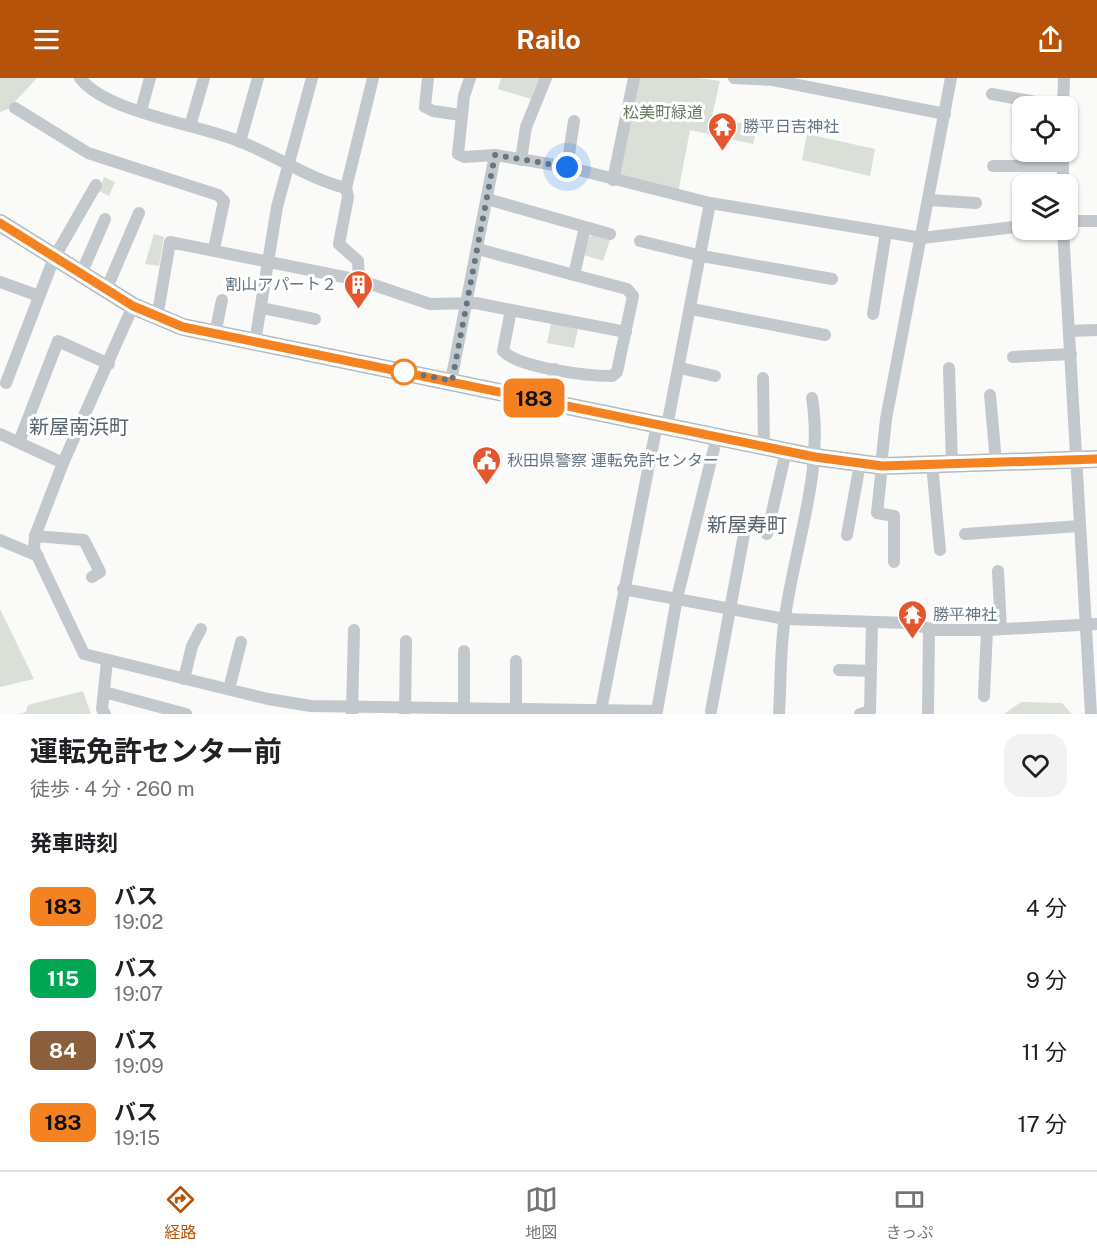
<!DOCTYPE html>
<html lang="ja">
<head>
<meta charset="utf-8">
<style>
  body { margin:0; font-family:"Public Sans","Noto Sans JP",sans-serif; background:#f2f2f2; color:#202124; height:100vh; display:flex; flex-direction:column; font-size:22px; white-space:nowrap }
  * { box-sizing:border-box; margin:0 }
  p { font-size:20px; color:#757577 }
  .icon { flex:none; width:33px; height:33px; fill:none; stroke:currentColor; stroke-width:2; stroke-linecap:round; stroke-linejoin:round }
  .map { position:relative; height:636px; overflow:hidden }
  .panel { display:flex; flex-direction:column; background:#fff; flex:1 }
  .panel>* { flex:none }
  .badge { padding:0 12px; border-radius:9px; font-size:21px; line-height:39px }
  .buttons { position:absolute; left:1012px; top:18px; display:grid; gap:12px }
  .buttons a { display:grid; place-items:center; width:66px; height:66px; border-radius:12px; background:#fff; box-shadow:0 2px 4px #0004; font-size:30px }
  .you { position:absolute; width:30px; height:30px; margin:-15px; border:4px solid #fff; border-radius:50%; background:#1a73e8; box-shadow:0 0 0 9px #1a73e833 }
  .map>.badge { position:absolute; translate:-50% -50%; box-shadow:0 0 0 3px #fff }
  h2 { padding:0 30px; font-size:22px; line-height:54px }
  .round { display:grid; place-items:center; flex:none; width:63px; height:63px; border-radius:18px; background:#f2f2f2 }
  .head { display:flex; align-items:center; justify-content:space-between; height:102px; padding:0 30px }
  h1 { font-size:28px; font-weight:700; line-height:45px }
  ul { padding:0; list-style:none }
  li { display:flex; align-items:center; gap:18px; height:72px; padding:0 30px }
  li div { flex:1 }
  li b { display:block; font-size:22px }
  li em { font-style:normal }
  li .badge { min-width:66px; font-weight:700; text-align:center }
  header { display:flex; justify-content:space-between; align-items:center; height:78px; padding:0 30px; background:#b45309; color:#fff; font-size:27px; font-weight:700 }
  .menu { display:flex; justify-content:space-around; align-items:center; height:84px; border-top:2px solid #e0e0e0; background:#fff; font-size:16px; color:#757577 }
  .menu a { display:grid; justify-items:center; gap:3px }
  .menu .on { color:#b45309 }
  .map>svg:first-child { display:block }
</style>
</head>
<body>
<header><svg class="icon" aria-label="menu" viewBox="0 0 24 24"><path d="M4 6h16M4 12h16M4 18h16"/></svg>Railo<svg class="icon" aria-label="share" viewBox="0 0 24 24"><path d="M12 15V3M7 8l5-5 5 5M5 13v7h14v-7"/></svg></header>
<div class="map">
<svg width="1097" height="636" viewBox="0 0 1097 636">
  <rect width="100%" height="100%" fill="#fafaf8"/>
  <g fill="#dadfd7">
    <polygon points="0,0 37,0 8,31 0,34"/>
    <polygon points="501,0 540,0 531,21 498,11"/>
    <polygon points="637,0 698,0 720,3 712,38 757,49 753,66 690,52 678,115 616,100"/>
    <polygon points="807,56 875,71 870,98 802,82"/>
    <polygon points="104,99 115,104 109,118 99,113"/>
    <polygon points="154,156 164,159 159,188 145,186"/>
    <polygon points="593,156 610,162 603,183 581,176 587,160"/>
    <polygon points="551,245 578,250 574,270 547,265"/>
    <polygon points="0,531 34,601 0,609"/>
    <polygon points="83,613 91,636 19,636 26,634 28,627"/>
    <polygon points="1021,624 1062,625 1072,636 1004,636"/>
  </g>
  <g fill="none" stroke-linecap="round" stroke-linejoin="round">
    <defs>
      <polyline id="major" points="0,145 133,228 183,249 815,379 882,388 1097,381"/>
    </defs>
    <use href="#major" stroke="#b5babe" stroke-width="18"/>
    <g stroke="#c3c8cc" stroke-width="12">
      <path d="M80 0C107 35 198 46 241 64 277 78 309 101 346 110L373 0"/>
      <polyline points="428,0 425,29 433,33 461,37"/>
      <polyline points="470,0 464,18 458,76 464,79 495,77"/>
      <polyline points="734,0 773,2 945,36"/>
      <polyline points="992,16 1057,28"/>
      <polyline points="1063,28 1064,0"/>
      <polyline points="15,30 88,75 218,117 224,123 214,171"/>
      <polyline points="141,33 150,0"/>
      <polyline points="190,48 204,0"/>
      <polyline points="240,64 258,0"/>
      <polyline points="521,82 526,49 546,0"/>
      <polyline points="993,88 1063,88"/>
      <polyline points="567,89 574,43"/>
      <polyline points="613,102 634,0"/>
      <polyline points="1063,106 1063,74"/>
      <polyline points="346,110 348,119 339,166 358,183 359,202"/>
      <polyline points="487,121 610,156"/>
      <polyline points="929,122 976,125"/>
      <polyline points="1068,143 1097,143"/>
      <polyline points="1063,152 1091,636"/>
      <polyline points="640,163 702,178 832,201"/>
      <polyline points="478,171 574,197"/>
      <polyline points="81,196 105,141"/>
      <polyline points="0,204 39,218"/>
      <polyline points="106,212 139,135"/>
      <polyline points="133,228 63,385 35,458 34,471 84,576 268,621 311,628 657,633 677,520 717,358"/>
      <polyline points="262,230 315,241"/>
      <polyline points="692,231 825,257"/>
      <polyline points="511,232 626,254"/>
      <polyline points="873,236 886,154"/>
      <path d="M157 240 170 164 359 202 430 226 476 225 511 232 503 273C519 290 587 298 612 298L617 294 633 218 627 211 574 197 585 149"/>
      <polyline points="1070,253 1097,252"/>
      <polyline points="215,256 222,222"/>
      <polyline points="255,264 277,129 312,0"/>
      <polyline points="1013,279 1071,276"/>
      <polyline points="680,290 715,298"/>
      <polyline points="949,290 952,386"/>
      <polyline points="763,300 764,368"/>
      <polyline points="451,303 495,77 567,89 710,125 922,160 1023,148"/>
      <polyline points="6,305 54,180 96,107"/>
      <polyline points="990,317 996,384"/>
      <polyline points="548,323 555,291"/>
      <polyline points="667,348 710,125"/>
      <polyline points="0,356 63,385"/>
      <polyline points="19,364 58,263 109,286"/>
      <polyline points="932,386 940,472"/>
      <polyline points="881,388 886,341 951,0"/>
      <polyline points="882,388 877,435 894,438 894,484"/>
      <polyline points="767,456 786,373"/>
      <polyline points="965,456 1080,448"/>
      <polyline points="847,457 860,386"/>
      <polyline points="35,458 84,462 100,494 92,499"/>
      <polyline points="0,462 38,478"/>
      <polyline points="998,493 1001,551"/>
      <polyline points="623,511 785,541 907,545 935,552 987,552 1097,546"/>
      <polyline points="516,583 516,631"/>
      <polyline points="839,592 871,593"/>
      <polyline points="184,601 192,568 201,551"/>
      <polyline points="229,611 241,564"/>
      <polyline points="104,614 186,636"/>
      <polyline points="984,618 987,552"/>
      <polyline points="601,632 657,346"/>
      <polyline points="711,633 745,451"/>
      <polyline points="352,635 354,552"/>
      <polyline points="105,636 102,631 107,583"/>
      <polyline points="405,636 406,563"/>
      <polyline points="464,636 464,573"/>
      <path d="M779 636C781 604 780 571 785 539 795 467 824 393 812 320"/>
      <polyline points="860,636 870,633 872,544"/>
      <polyline points="928,636 929,550"/>
    </g>
    <use href="#major" stroke="#fff" stroke-width="15"/>
  </g>
  <g fill="none" stroke-linecap="round" stroke-linejoin="round">
    <defs>
      <polyline id="line" points="0,145 133,228 183,249 815,379 882,388 1097,381"/>
    </defs>
    <use href="#line" stroke="#fff" stroke-width="14"/>
    <use href="#line" stroke="#f58220" stroke-width="9"/>
    <polyline stroke="#657683" stroke-width="6" stroke-dasharray="0 10.8" points="404,294 398,292 452,303 495,77 567,89"/>
  </g>
  <defs>
    <symbol id="temple-pin" viewBox="-11 -11 22 30"><path d="M0 17L-7.5 6A9.5 9.5 0 1 1 7.5 6Z" fill="#e4572e" stroke="#fff"/><path d="M0-6L5-2H3V0L6.5 2.5H4V6H1.5V3h-3V6H-4V2.5H-6.5L-3 0V-2H-5Z" fill="#fff"/></symbol>
    <symbol id="building-pin" viewBox="-11 -11 22 30"><path d="M0 17L-7.5 6A9.5 9.5 0 1 1 7.5 6Z" fill="#e4572e" stroke="#fff"/><path d="M-4-6H4V6H1V3H-1V6H-4ZM-2.5-4.3h1.7v1.8h-1.7ZM.8-4.3h1.7v1.8H.8ZM-2.5-1h1.7V.8h-1.7ZM.8-1h1.7V.8H.8Z" fill="#fff"/></symbol>
    <symbol id="civic-pin" viewBox="-11 -11 22 30"><path d="M0 17L-7.5 6A9.5 9.5 0 1 1 7.5 6Z" fill="#e4572e" stroke="#fff"/><path d="M-.6-6.5H3V-4.5H.6V-3L4-1V1h2V6H-6V1h2V-1L-.6-3ZM-1.2 2.5V6h2.4V2.5Z" fill="#fff"/></symbol>
  </defs>
  <g fill-rule="evenodd">
    <use href="#temple-pin" x="706" y="32" width="33" height="45"/>
    <use href="#building-pin" x="342" y="190" width="33" height="45"/>
    <use href="#civic-pin" x="470" y="366" width="33" height="45"/>
    <use href="#temple-pin" x="896" y="520" width="33" height="45"/>
  </g>
  <circle fill="#fff" stroke="#f58220" stroke-width="3" cx="404" cy="294" r="12"/>
  <g text-anchor="middle" stroke-width="6" stroke-linejoin="round" paint-order="stroke">
    <g font-size="16" fill="#687a64" stroke="#fff">
      <text x="663" y="40">松美町緑道</text>
    </g>
    <g font-size="16" fill="#657683" stroke="#fff" text-anchor="start">
      <text x="743" y="54">勝平日吉神社</text>
      <text x="337" y="212" text-anchor="end">割山アパート２</text>
      <text x="507" y="388">秋田県警察 運転免許センター</text>
      <text x="933" y="542">勝平神社</text>
    </g>
    <g font-size="20" fill="#57646e" stroke="#fff">
      <text x="79" y="356">新屋南浜町</text>
      <text x="747" y="454">新屋寿町</text>
    </g>
  </g>
</svg>
<div class="buttons">
<a><svg class="icon" aria-label="locate" viewBox="0 0 24 24"><circle cx="12" cy="12" r="6"/><path d="M12 2v4M12 18v4M2 12h4M18 12h4"/></svg></a>
<a><svg class="icon" aria-label="layers" viewBox="0 0 24 24"><path d="M12 4l9 5-9 5-9-5zM3 14l9 5 9-5"/></svg></a>
</div>
<div class="you" style="left:567px;top:89px"></div>
<b class="badge" style="left:534px;top:320px;background:#f58220;color:#111">183</b>
</div>
<section class="panel">
<div class="head"><div><h1>運転免許センター前</h1><p>徒歩 · 4 分 · 260 m</p></div><a class="round"><svg class="icon" aria-label="heart" viewBox="0 0 24 24"><path d="M12 20l-8-8c-3-5 5-10 8-4 3-6 11-1 8 4z"/></svg></a></div>
<h2>発車時刻</h2>
<ul>
<li><span class="badge" style="background:#f58220;color:#111">183</span><div><b>バス</b><p>19:02</p></div><em>4 分</em></li>
<li><span class="badge" style="background:#00a651;color:#fff">115</span><div><b>バス</b><p>19:07</p></div><em>9 分</em></li>
<li><span class="badge" style="background:#8b5e3c;color:#fff">84</span><div><b>バス</b><p>19:09</p></div><em>11 分</em></li>
<li><span class="badge" style="background:#f58220;color:#111">183</span><div><b>バス</b><p>19:15</p></div><em>17 分</em></li>
</ul>
</section>
<nav class="menu">
<a class="on"><svg class="icon" aria-label="directions" viewBox="0 0 24 24"><path d="M12 3l9 9-9 9-9-9zM9 14v-3h6M13 9l2 2-2 2"/></svg>経路</a>
<a><svg class="icon" aria-label="map" viewBox="0 0 24 24"><path d="M3 6l6-2 6 2 6-2v14l-6 2-6-2-6 2zM9 4v14M15 6v14"/></svg>地図</a>
<a><svg class="icon" aria-label="tickets" viewBox="0 0 24 24"><path d="M3 7h18v10H3zM15 7v10"/></svg>きっぷ</a>
</nav>
</body>
</html>
